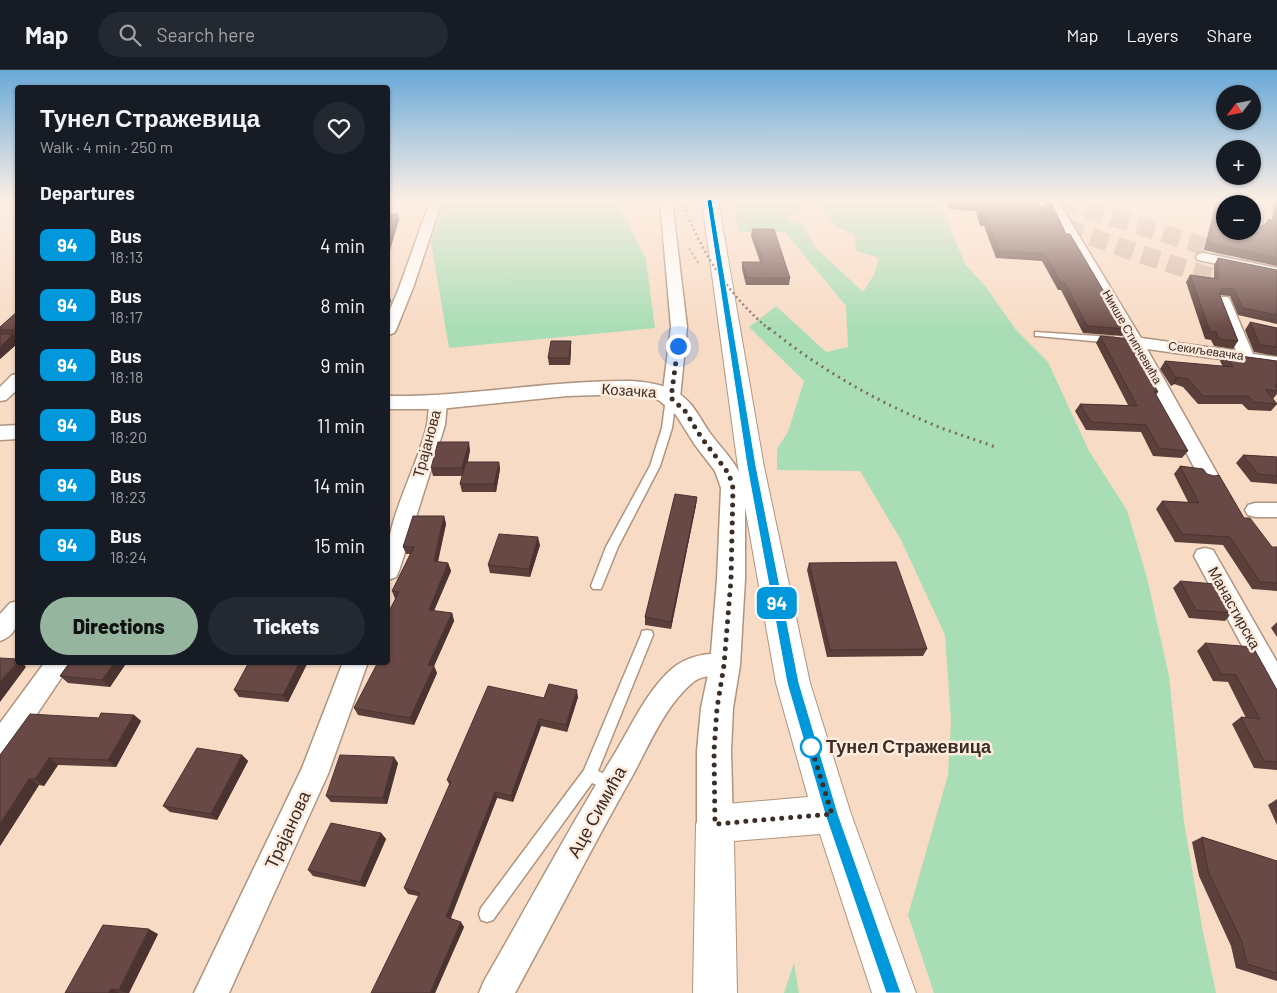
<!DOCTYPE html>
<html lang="en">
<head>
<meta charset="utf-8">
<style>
  body { margin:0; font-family:Barlow,sans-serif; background:#242831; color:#f1f3f6; height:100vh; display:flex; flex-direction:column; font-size:19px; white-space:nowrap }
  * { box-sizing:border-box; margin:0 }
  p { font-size:16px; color:#9ea1a6 }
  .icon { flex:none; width:28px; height:28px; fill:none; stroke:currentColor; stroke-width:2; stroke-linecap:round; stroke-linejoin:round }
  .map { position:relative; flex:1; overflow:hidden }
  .panel { position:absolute; left:15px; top:15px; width:375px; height:580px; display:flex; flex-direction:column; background:#171b24; border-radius:5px; box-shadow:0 1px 4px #0004 }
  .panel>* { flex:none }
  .badge { padding:0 10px; border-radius:8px; font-size:18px; line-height:32px }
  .needle { width:32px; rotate:238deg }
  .fabs { position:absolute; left:1216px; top:15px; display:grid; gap:10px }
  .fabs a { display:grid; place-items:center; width:45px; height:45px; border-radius:50%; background:#171b24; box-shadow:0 1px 4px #0004; font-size:25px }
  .you { position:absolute; width:25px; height:25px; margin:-12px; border:4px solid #fff; border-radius:50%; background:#1a73e8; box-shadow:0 0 0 8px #1a73e833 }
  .map>.badge { position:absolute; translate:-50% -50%; box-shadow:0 0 0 2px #fff }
  h2 { padding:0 25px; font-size:19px; line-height:45px }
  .round { display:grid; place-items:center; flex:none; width:52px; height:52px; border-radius:26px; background:#242831 }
  .head { display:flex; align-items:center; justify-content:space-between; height:85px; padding:0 25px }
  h1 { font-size:24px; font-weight:800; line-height:38px }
  .cta { display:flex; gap:10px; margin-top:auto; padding:10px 25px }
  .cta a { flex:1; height:58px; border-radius:30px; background:#96b59f; color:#111; font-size:20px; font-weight:800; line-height:58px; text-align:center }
  .cta a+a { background:#242831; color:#f1f3f6 }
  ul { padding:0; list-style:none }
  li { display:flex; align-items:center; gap:15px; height:60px; padding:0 25px }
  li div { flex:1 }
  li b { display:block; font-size:19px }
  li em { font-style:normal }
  li .badge { min-width:55px; font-weight:700; text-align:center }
  header { display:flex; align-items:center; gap:30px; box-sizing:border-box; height:70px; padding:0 25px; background:#171b24; border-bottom:1px solid #363941 }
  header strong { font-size:24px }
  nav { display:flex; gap:28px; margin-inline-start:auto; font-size:18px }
  .search { width:350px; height:45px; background:#242831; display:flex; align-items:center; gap:12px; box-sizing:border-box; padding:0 18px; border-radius:28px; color:#9ea1a6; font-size:19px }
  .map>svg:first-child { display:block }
</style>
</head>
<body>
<header>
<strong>Map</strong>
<div class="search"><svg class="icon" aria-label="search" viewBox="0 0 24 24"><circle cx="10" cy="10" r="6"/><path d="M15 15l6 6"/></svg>Search here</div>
<nav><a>Map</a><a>Layers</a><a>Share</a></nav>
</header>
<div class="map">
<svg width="1277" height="923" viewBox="0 0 1277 923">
  <rect width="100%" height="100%" fill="#f8dbc5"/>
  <g fill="#a8ddb5">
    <polygon points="446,131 616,131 646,189 655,258 449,278 431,172"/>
    <polygon points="745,131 794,131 800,140 787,149 802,154 815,177 863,222 874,205 879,188 856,181 855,165 836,156 815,131 928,131 945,146 965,194 986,217 1016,260 1048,292 1089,381 1127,440 1147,508 1169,606 1184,752 1202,857 1216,923 934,923 908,845 948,705 951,650 945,565 901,470 860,401 777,400 777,379 788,362 804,311 749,257 776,236 826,282 848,277 846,236 785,162 739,162 733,133"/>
    <polygon points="794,893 799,923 784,923"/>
  </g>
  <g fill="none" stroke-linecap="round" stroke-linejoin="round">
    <g stroke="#d2b8a5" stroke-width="18" stroke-dasharray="18 9" stroke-linecap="butt">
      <polyline points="989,131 1137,183 1277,228"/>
      <polyline points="1060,131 1277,199"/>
    </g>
    <defs>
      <g id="service">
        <polygon points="997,131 1054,133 1057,135 1054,137 1000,133"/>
        <polygon points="1035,262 1113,267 1117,270 1113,273 1038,266 1035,266"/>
        <polygon points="671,325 676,328 672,358 660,396 618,477 601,519 593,519 591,516 606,477 650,396 662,358 666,328"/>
        <polygon points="647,560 652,561 653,565 598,701 616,709 619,714 616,719 611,721 592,713 493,850 487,852 481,850 479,844 481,838 584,700 641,565 642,561"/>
      </g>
      <g id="minor">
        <polygon points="660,131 672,131 687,257 680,328 677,332 671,333 665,332 662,328 671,257"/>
        <polygon points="1046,131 1058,131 1141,268 1236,281 1216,230 1218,227 1228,227 1230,230 1253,284 1277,287 1277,297 1147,279 1218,405 1215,410 1208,412 1201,410 1198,405 1137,288"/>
        <polygon points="1252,131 1264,131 1262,158 1256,162 1252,161"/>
        <polygon points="434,133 440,137 413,218 396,260 394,263 388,265 388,244 399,218 428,137"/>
        <polygon points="1203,183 1277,198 1277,206 1198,190 1196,187 1198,184"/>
        <polygon points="18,304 18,319 6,330 0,331 0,317 12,305"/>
        <path d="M438 328 444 329 447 333 445 355 399 501 396 507 388 510C380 455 415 407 427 355 429 347 427 337 432 329Z"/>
        <polygon points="1255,433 1277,433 1277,447 1255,447 1248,445 1245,440 1248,435"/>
        <polygon points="1205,478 1213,480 1277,592 1277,627 1268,624 1194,486 1197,480"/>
        <path d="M18 531C18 549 20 564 0 571V544L10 533Z"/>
        <path d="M719 584 734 587 738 595 734 603C719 608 704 602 691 614 665 637 650 673 634 703 593 775 555 850 515 923H479L484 911C528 835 569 758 615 683 632 655 647 620 673 598 685 588 703 583 719 584Z"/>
        <polygon points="45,592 72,592 10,684 0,688 0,653"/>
        <polygon points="343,592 368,592 328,704 229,923 194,923 302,698"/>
      </g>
      <g id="tertiary">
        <path d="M631 311C646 312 663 314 676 322 693 331 700 349 710 363 723 381 740 395 745 418V509L740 595 733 638 731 681 733 754 728 767 715 772 702 767 697 754V681L701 638 710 595 717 509 721 418 715 401 695 375 676 345 660 331 649 326 631 324 567 326 439 339H388V326C470 327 550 310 631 311Z"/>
        <polygon points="18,355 18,369 0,370 0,356"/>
      </g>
      <polygon id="secondary" points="702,131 718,131 764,397 810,613 851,744 916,923 872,923 820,764 734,771 737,923 693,923 696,754 702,741 715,735 808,727 776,613 738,397"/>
    </defs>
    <use href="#service" stroke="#af947f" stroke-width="3"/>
    <use href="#minor" stroke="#af947f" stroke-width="3"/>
    <use href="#tertiary" stroke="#af947f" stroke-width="3"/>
    <use href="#secondary" stroke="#af947f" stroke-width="2"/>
    <polyline stroke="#b59e8d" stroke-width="2" stroke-dasharray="3 2" stroke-linecap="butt" points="689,178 699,194"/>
    <use href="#service" fill="#fff" fill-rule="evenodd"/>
    <use href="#minor" fill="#fff" fill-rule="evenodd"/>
    <use href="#tertiary" fill="#fff" fill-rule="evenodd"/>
    <use href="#secondary" fill="#fff" fill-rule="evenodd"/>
    <path stroke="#7e6c5f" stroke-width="2.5" stroke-dasharray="2 3" stroke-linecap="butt" d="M682 131C701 182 728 225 770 260"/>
    <path stroke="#7e6c5f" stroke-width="3" stroke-dasharray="2 4.5" stroke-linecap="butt" d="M769 258C817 297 870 328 927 352 949 362 972 368 995 377"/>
  </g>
  <g fill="#5a3f3b">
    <polygon points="947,131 1038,131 1042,140 1045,131 1126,259 1122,266 1083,263 1061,220 1058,220 1042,191 996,188 984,156 980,156 976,141 949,139"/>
    <polygon points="1216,131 1245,131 1225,134 1255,155 1260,157 1265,154 1268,149 1272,150 1274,131 1277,131 1277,196 1204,180"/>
    <polygon points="752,159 790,208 789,215 746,215 742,199 742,192 760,192 751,166"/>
    <polygon points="1218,188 1277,200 1277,254 1238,245 1230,226 1220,225 1238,271 1233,279 1214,276 1211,270 1205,269 1186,212 1190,205 1214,208 1214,195"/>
    <polygon points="18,241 18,268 16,268 18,270 18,273 0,289 0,257"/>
    <polygon points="1250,252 1277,258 1277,286 1254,282 1245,260"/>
    <polygon points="1100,266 1153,306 1151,309 1158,322 1156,325 1188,381 1182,388 1153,386 1141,362 1086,360 1075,341 1080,334 1128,335 1096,273"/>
    <polygon points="571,271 571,279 570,295 549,295 548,288"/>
    <polygon points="1225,284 1277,291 1277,324 1273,329 1277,334 1271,341 1248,340 1242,334 1198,334 1183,317 1174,314 1171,316 1160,299 1165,291 1223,297 1220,291"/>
    <polygon points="470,380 468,392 499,392 500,399 496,422 462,422 460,414 462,406 433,406 431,398"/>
    <polygon points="1243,385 1277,387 1277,414 1251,412 1236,393"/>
    <polygon points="1180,396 1207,404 1244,448 1272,477 1277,477 1277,521 1252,519 1223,475 1175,472 1156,439 1162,431 1188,432 1174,404"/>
    <polygon points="697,427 696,435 671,559 645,555 645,547"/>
    <polygon points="444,446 446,454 438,492 448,493 451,501 434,541 452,543 454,551 434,596 437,603 414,655 358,645 354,638 388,592 395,529 392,521 410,484 406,484 403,477"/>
    <polygon points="540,475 530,507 490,503 488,495"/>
    <polygon points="809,493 927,579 923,586 827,587 807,500"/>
    <polygon points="1180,511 1232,543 1225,551 1189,548 1173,518"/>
    <polygon points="1277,552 1277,567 1271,558"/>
    <polygon points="1205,573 1277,620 1277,700 1254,698 1232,654 1241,647 1246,648 1228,612 1213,611 1197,581"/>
    <polygon points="70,592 127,592 110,617 68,613 60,606"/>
    <polygon points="308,592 288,632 239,627 234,620"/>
    <polygon points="578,627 567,662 541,656 513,732 497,728 451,848 464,857 435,923 418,826 408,824 404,818 450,716 447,710 544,628"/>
    <polygon points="134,645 141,651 116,697 58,695 44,716 39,715 0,776 0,685 99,648"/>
    <polygon points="242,685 248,691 217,750 170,742 163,736"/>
    <polygon points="398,693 387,734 331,732 326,726"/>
    <polygon points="1277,729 1277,755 1268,735"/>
    <polygon points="381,763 386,769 365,817 313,806 308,800"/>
    <polygon points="1202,767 1277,791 1277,911 1236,898 1231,876 1199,806 1192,772"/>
    <polygon points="158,864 129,923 65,923"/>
  </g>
  <g fill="#4a3330">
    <polygon points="398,144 399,150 388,187 388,174"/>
    <polygon points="389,224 391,231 388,240 388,228"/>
    <polygon points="13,264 18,270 18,273 0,289 0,277"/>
    <polygon points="571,271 571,279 570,295 569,288"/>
    <polygon points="1179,307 1174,314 1171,316 1176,308"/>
    <polygon points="469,372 470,380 464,406 462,398"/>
    <polygon points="499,392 500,399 496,422 494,414"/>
    <polygon points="697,427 696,435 671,559 671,552"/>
    <polygon points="444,446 446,454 436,499 434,491"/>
    <polygon points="538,467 540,475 530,507 529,499"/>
    <polygon points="448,493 451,501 431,547 429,540"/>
    <polygon points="452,543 454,551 434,596 437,603 414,655 410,648 428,595"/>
    <polygon points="18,590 18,592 22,592 26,597 0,632 0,612"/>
    <polygon points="115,592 127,592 110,617 102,610"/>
    <polygon points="300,592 308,592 288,632 283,625"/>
    <polygon points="577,620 578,627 567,662 566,655"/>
    <polygon points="134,645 141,651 116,697 108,690"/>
    <polygon points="539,649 541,656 513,732 511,726"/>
    <polygon points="242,685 248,691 217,750 211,744"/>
    <polygon points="394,687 398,693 387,734 383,728"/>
    <polygon points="49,688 58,695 44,716 35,709"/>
    <polygon points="29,709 39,715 0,776 0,754"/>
    <polygon points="495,722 497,728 449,851 446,847"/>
    <polygon points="381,763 386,769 365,817 360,812"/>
    <polygon points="461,852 464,857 435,923 430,923"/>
    <polygon points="149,859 158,864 129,923 127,923 119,920"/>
    <polygon points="110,919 120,923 109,923"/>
  </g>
  <g fill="#694945" stroke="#4a3330">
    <polygon points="951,131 1038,131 1044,144 1045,131 1051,132 1066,164 1070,164 1126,259 1087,256 1065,213 1061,213 1045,184 999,181 987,150 983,149 978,135 951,132"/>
    <polygon points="1218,131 1245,131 1244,134 1225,134 1225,161 1252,161 1252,146 1254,147 1255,155 1260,157 1267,153 1268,149 1275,151 1277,135 1277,188 1209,173"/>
    <polygon points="388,144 398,144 388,174"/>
    <polygon points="752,159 774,159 790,208 747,208 742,192 763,192"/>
    <polygon points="1218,188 1277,200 1277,245 1243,238 1234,219 1223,218 1219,223 1238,271 1219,269 1216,262 1210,262 1190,205 1218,209"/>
    <polygon points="18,241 18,260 0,260 0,257"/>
    <polygon points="1250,252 1277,258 1277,277 1260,275"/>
    <polygon points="0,264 13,264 0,277"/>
    <polygon points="1100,266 1132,269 1153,306 1149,306 1158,322 1154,321 1188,381 1159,378 1146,355 1091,352 1080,334 1137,336"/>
    <polygon points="551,271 571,271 569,288 548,288"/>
    <polygon points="1225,284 1277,291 1277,315 1275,315 1277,318 1277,321 1265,319 1277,334 1254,332 1248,326 1203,326 1188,309 1179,307 1176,308 1165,291 1233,297"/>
    <polygon points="438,372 469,372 462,398 431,398"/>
    <polygon points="1243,385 1277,387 1277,406 1258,404"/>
    <polygon points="466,392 499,392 494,414 460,414"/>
    <polygon points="1180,396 1203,399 1207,404 1214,406 1219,405 1244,448 1250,448 1272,477 1277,477 1277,513 1260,512 1230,467 1182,464 1162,431 1199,433"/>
    <polygon points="675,424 697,427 671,552 645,547"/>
    <polygon points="413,446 444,446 434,491 448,493 429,540 452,543 428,595 434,596 410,648 354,638 378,592 388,592 388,543 399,522 392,521 414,477 403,477"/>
    <polygon points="499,464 538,467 529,499 488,495"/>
    <polygon points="896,492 927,579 830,580 809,493"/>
    <polygon points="1180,511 1215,514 1232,543 1196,540"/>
    <polygon points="1205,573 1253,577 1277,620 1277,692 1264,691 1241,647 1260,649 1236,605 1221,604"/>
    <polygon points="0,588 18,589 0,612"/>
    <polygon points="70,592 115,592 102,610 60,606"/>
    <polygon points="249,592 300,592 283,625 234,620"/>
    <polygon points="549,614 577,620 566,655 539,649 511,726 495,722 446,847 461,852 430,923 371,923 420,823 404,818 451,711 447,710 488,616 544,628"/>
    <polygon points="101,643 134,645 108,690 49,688 35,709 29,709 0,754 0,685 30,644 99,648"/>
    <polygon points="197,678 242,685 211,744 163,736"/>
    <polygon points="340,685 394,687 383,728 326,726"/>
    <polygon points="331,753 381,763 360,812 308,800"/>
    <polygon points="1202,767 1277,791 1277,903 1247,894 1242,872 1208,801"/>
    <polygon points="103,855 149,859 119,920 110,919 109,923 65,923"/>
  </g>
  <linearGradient id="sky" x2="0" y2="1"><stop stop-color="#69a9d8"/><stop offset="0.5" stop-color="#fcefe5"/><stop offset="1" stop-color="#fcefe5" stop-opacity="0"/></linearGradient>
  <rect width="1277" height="260" fill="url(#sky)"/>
  <polygon fill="#0098da" stroke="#fff" points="710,129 712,131 756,396 799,613 838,744 901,923 886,923 825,744 787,613 747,396 707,131"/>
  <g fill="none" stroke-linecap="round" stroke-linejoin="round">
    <polyline stroke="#3a2e26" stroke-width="5" stroke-dasharray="0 9" points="678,276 671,328 685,341 701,367 729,404 733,418 731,509 724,595 717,638 714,681 715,754 832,744 811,677"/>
  </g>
  <circle fill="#fff" stroke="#0098da" stroke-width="2.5" cx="811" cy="677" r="10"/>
  <g text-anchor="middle" stroke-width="5" stroke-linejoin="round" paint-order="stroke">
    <g font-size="12" fill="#3a2e26" stroke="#fdebdd">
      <text transform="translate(1132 267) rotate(60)" y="4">Никше Стипчевића</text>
      <text transform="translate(1206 281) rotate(8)" y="4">Секиљевачка</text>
    </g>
    <g font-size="15" fill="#3a2e26" stroke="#fdebdd">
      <text transform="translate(629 321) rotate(4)" y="5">Козачка</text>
      <text transform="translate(427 374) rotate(-75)" y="5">Трајанова</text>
      <text transform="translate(1234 538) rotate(61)" y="5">Манастирска</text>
    </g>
    <g font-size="18" font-weight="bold" fill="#3a2e26" stroke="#fdebdd" text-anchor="start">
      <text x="826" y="683">Тунел Стражевица</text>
    </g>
    <g font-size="18" fill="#3a2e26" stroke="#fdebdd">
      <text transform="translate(597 742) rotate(-61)" y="6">Аце Симића</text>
      <text transform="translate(288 760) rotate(-65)" y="6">Трајанова</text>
    </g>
  </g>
</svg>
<div class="fabs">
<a><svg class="needle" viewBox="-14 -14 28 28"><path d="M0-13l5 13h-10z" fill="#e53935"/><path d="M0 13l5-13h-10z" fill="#9ea1a6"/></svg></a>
<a>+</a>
<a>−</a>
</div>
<div class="you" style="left:678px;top:276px"></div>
<b class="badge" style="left:777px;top:533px;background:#0098da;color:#fff">94</b>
<section class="panel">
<div class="head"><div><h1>Тунел Стражевица</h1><p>Walk · 4 min · 250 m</p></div><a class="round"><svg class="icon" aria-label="heart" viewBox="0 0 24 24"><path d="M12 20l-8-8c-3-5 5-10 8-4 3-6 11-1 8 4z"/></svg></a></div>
<h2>Departures</h2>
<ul>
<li><span class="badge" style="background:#0098da;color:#fff">94</span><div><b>Bus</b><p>18:13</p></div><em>4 min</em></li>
<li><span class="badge" style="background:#0098da;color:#fff">94</span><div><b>Bus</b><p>18:17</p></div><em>8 min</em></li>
<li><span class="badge" style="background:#0098da;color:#fff">94</span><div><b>Bus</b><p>18:18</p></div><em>9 min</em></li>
<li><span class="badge" style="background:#0098da;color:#fff">94</span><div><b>Bus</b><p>18:20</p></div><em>11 min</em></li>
<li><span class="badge" style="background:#0098da;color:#fff">94</span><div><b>Bus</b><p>18:23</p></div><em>14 min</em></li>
<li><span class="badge" style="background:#0098da;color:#fff">94</span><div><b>Bus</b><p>18:24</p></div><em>15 min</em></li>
</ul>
<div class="cta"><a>Directions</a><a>Tickets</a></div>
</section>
</div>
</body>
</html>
